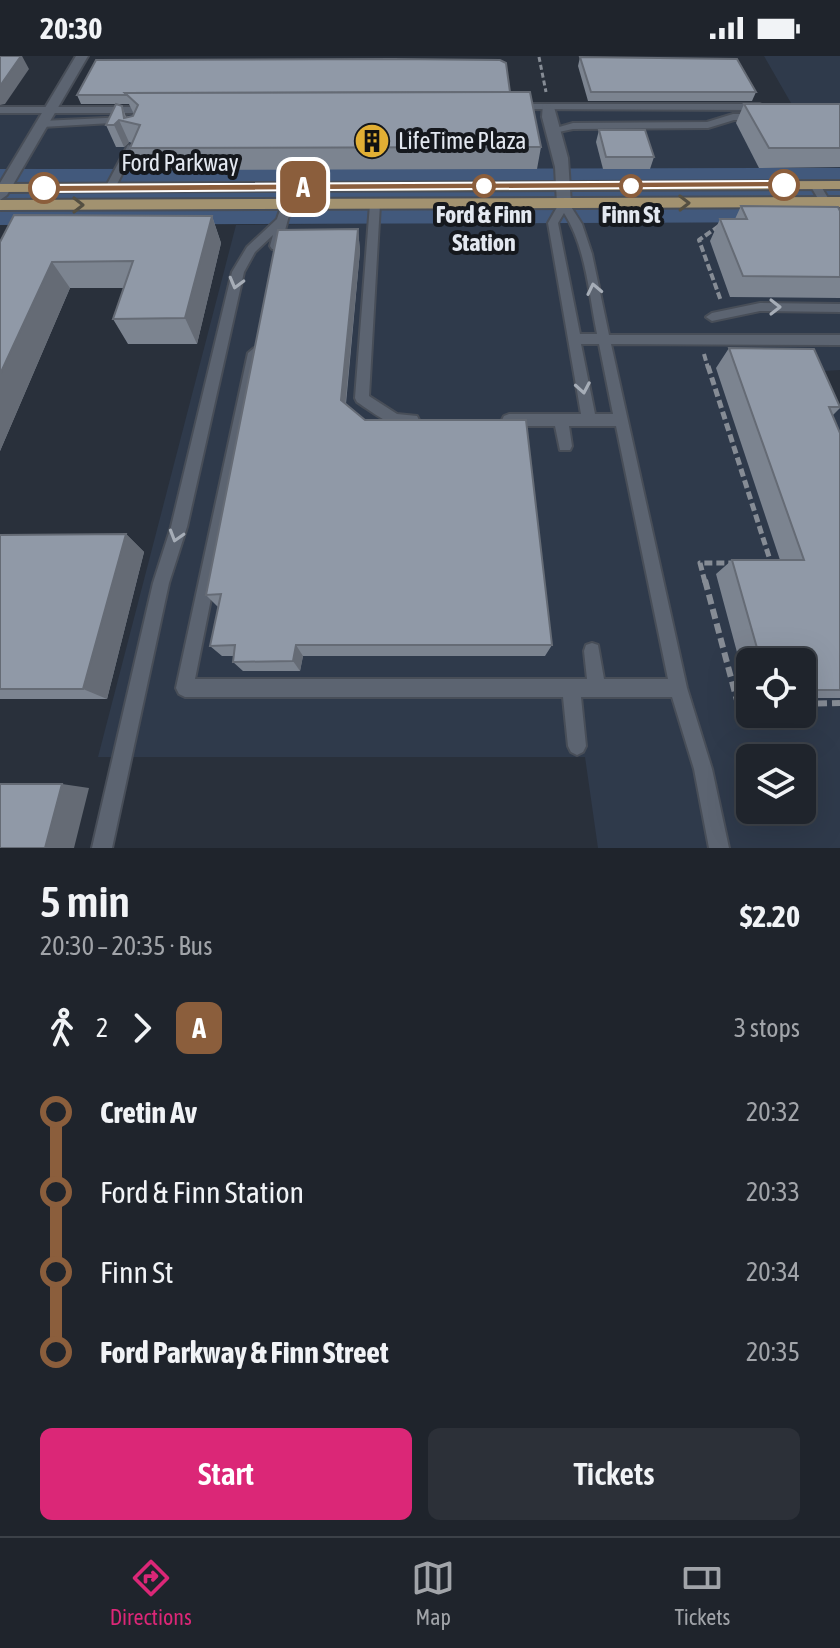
<!DOCTYPE html>
<html lang="en">
<head>
<meta charset="utf-8">
<style>
  body { margin:0; font-family:"Asap Condensed",sans-serif; background:#2c3038; color:#f1f3f6; height:100vh; display:flex; flex-direction:column; font-size:30px; white-space:nowrap }
  * { box-sizing:border-box; margin:0 }
  p { font-size:26px; color:#a1a4a9 }
  .icon { flex:none; width:44px; height:44px; fill:none; stroke:currentColor; stroke-width:2; stroke-linecap:round; stroke-linejoin:round }
  .map { position:relative; height:792px; overflow:hidden }
  .panel { display:flex; flex-direction:column; background:#1f242c; flex:1 }
  .panel>* { flex:none }
  .badge { padding:0 16px; border-radius:12px; font-size:28px; line-height:52px }
  .buttons { position:absolute; left:736px; top:592px; display:grid; gap:16px }
  .buttons a { display:grid; place-items:center; width:80px; height:80px; border-radius:12px; background:#1f242c; box-shadow:0 8px 32px #0002,0 0 0 2px #3c4148; font-size:40px }
  .map>.badge { position:absolute; translate:-50% -50%; box-shadow:0 0 0 4px #fff }
  .legs { display:flex; align-items:center; gap:12px; height:88px; padding:0 40px; font-size:26px }
  .legs p { margin-inline-start:auto }
  .overview { display:flex; align-items:center; justify-content:space-between; height:136px; padding:0 40px }
  h1 { font-size:44px; font-weight:600; line-height:60px }
  .button { display:flex; gap:16px; margin-top:auto; padding:16px 40px }
  .button a { flex:1; height:92px; border-radius:12px; background:#db2777; color:#fff; font-size:32px; font-weight:600; line-height:92px; text-align:center }
  .button a+a { background:#2c3038; color:#f1f3f6 }
  ul { padding:0 40px; list-style:none }
  li { display:flex; align-items:center; gap:28px; height:80px; font-size:30px }
  li i { display:grid; place-items:center; width:12px; height:100%; margin:0 10px; background:currentColor }
  li i::after { content:''; width:20px; height:20px; margin:-10px; border:6px solid; border-radius:50%; background:#1f242c }
  li p { margin-inline-start:auto }
  li:first-child i { background:linear-gradient(#0000 50%,currentColor 0) }
  li:last-child i { background:linear-gradient(currentColor 50%,#0000 0) }
  .status { display:flex; justify-content:space-between; align-items:center; height:56px; padding:0 40px; background:#1f242c; direction:ltr }
  .status svg { height:22px; fill:currentColor }
  .tabs { display:flex; justify-content:space-around; align-items:center; height:112px; border-top:2px solid #3c4148; background:#1f242c; font-size:22px; color:#a1a4a9 }
  .tabs a { display:grid; justify-items:center; gap:4px }
  .tabs .active { color:#db2777 }
  .map>svg:first-child { display:block }
</style>
</head>
<body>
<div class="status"><b>20:30</b><svg viewBox="0 0 49 12"><path d="M0 12V9h3v3zM5 12V6h3v6zM10 12V3h3v9zM15 12V0h3v12zM26 1h20v11H26zM47 4h2v5h-2z"/></svg></div>
<div class="map">
<svg width="840" height="792" viewBox="0 0 840 792">
  <rect width="100%" height="100%" fill="#29303b"/>
  <g fill="#2f3a4b" fill-rule="evenodd">
    <polygon points="764,0 840,0 840,112 0,113 0,52 50,56 795,54"/>
    <path d="M529 166H840V314L824 315 840 351V792H598L585 701H98L236 169ZM750 606H802V658H750ZM750 702H802V754H750Z"/>
  </g>
  <polygon fill="#42597c" points="840,112 840,166 0,169 0,113"/>
  <g fill="none" stroke-linecap="round" stroke-linejoin="round">
    <defs>
      <g id="service">
        <polygon points="516,48 760,48 764,51 760,54 513,53 513,49"/>
        <polygon points="0,51 148,51 153,54 148,57 0,57"/>
        <polygon points="733,58 756,58 761,61 756,64 734,64 708,72 573,73 554,77 549,74 573,67 707,66"/>
        <polygon points="126,61 129,62 129,66 42,71 37,68 42,65"/>
        <polygon points="128,89 136,91 114,134 106,134 105,132"/>
        <polygon points="815,126 819,127 840,162 840,174 836,173 810,129"/>
        <polygon points="324,128 329,131 328,133 291,152 280,193 272,193 270,190 273,179 255,196 244,216 187,471 169,527 112,792 92,792 153,527 171,471 232,216 247,191 277,163 282,148"/>
        <path d="M375 145 380 148 369 340 397 358 417 360 419 364 417 368C392 374 377 359 357 346L355 342 370 148Z"/>
        <path d="M564 145 568 146 582 168 592 198 609 279H840V289L611 288 687 632 712 713 729 792H709L694 713 672 641H581L586 690 583 696 577 699 571 696 568 690 563 641H185L179 638 176 632 248 297 254 292 260 297 195 623H587L584 595 586 589 592 587 598 589 604 623H668L616 370H569L572 390 570 394H560L555 370H509L504 368 502 364 504 360 509 358H581L548 167 560 146ZM564 157C586 191 589 239 597 278H580L558 167ZM581 288H599L613 358H595Z"/>
        <polygon points="760,247 840,248 840,256 760,255 712,265 706,261 712,257"/>
      </g>
      <polygon id="minor" points="543,48 554,51 568,102 571,148 564,153 557,148 555,111 542,61"/>
      <polygon id="secondary" points="76,0 88,0 7,139 0,144 0,127"/>
      <g id="primary">
        <polygon points="840,125 840,133 0,136 0,128"/>
        <polygon points="840,141 840,151 0,154 0,144"/>
      </g>
    </defs>
    <use href="#service" stroke="#484e58" stroke-width="4"/>
    <use href="#minor" stroke="#484e58" stroke-width="4"/>
    <use href="#secondary" stroke="#484e58" stroke-width="4"/>
    <use href="#primary" stroke="#484e58" stroke-width="4"/>
    <polyline stroke="#868c95" stroke-width="3" stroke-dasharray="5 3" stroke-linecap="butt" points="539,1 546,36"/>
    <g stroke="#868c95" stroke-width="4" stroke-dasharray="7 3" stroke-linecap="butt">
      <polyline points="719,170 699,184 721,245"/>
      <polyline points="704,298 708,312"/>
    </g>
    <g stroke="#868c95" stroke-width="5" stroke-dasharray="8 4" stroke-linecap="butt">
      <polyline points="708,310 771,507"/>
      <polyline points="705,526 700,507 733,507"/>
    </g>
    <g stroke="#868c95" stroke-width="6" stroke-dasharray="10 5" stroke-linecap="butt">
      <polyline points="705,524 738,648 750,648"/>
      <polyline points="802,648 840,647"/>
    </g>
    <use href="#service" fill="#5c6471" fill-rule="evenodd"/>
    <use href="#minor" fill="#5c6471" fill-rule="evenodd"/>
    <use href="#secondary" fill="#5c6471" fill-rule="evenodd"/>
    <use href="#primary" fill="#a29270" fill-rule="evenodd"/>
  </g>
  <g fill="#7c8490">
    <polygon points="580,1 756,36 752,45 588,45 578,10"/>
    <polygon points="510,36 541,91 537,113 140,114 130,92 132,87 129,86 124,91 116,91 106,69 122,50 126,61 133,60 134,58 129,48 81,48 77,39"/>
    <polygon points="744,48 840,48 840,111 759,112 736,67"/>
    <polygon points="599,74 654,101 650,113 603,113 596,86"/>
    <polygon points="741,150 840,155 840,242 730,241 710,185 720,163 735,163"/>
    <polygon points="212,160 221,187 197,288 128,288 113,263 124,232 70,232 0,395 0,186"/>
    <polygon points="358,173 360,195 346,348 552,589 545,600 303,600 300,615 243,615 233,606 233,600 222,600 210,590 218,551 206,539"/>
    <polygon points="729,292 840,352 832,360 840,377 840,642 802,642 802,606 750,606 750,641 749,641 716,518 732,504 780,504 716,312"/>
    <polygon points="126,478 144,496 107,643 0,643 0,479"/>
  </g>
  <g fill="#656b75">
    <polygon points="21,0 22,0 29,13 5,48 0,49 0,30"/>
    <polygon points="119,64 129,86 124,91 114,69"/>
    <polygon points="212,160 221,187 197,288 185,262"/>
    <polygon points="358,173 360,195 344,363 341,344"/>
    <polygon points="52,206 70,232 0,395 0,318"/>
    <polygon points="126,478 144,496 107,643 83,633"/>
    <polygon points="296,589 303,600 300,615 293,605"/>
    <polygon points="62,728 89,732 74,792 45,792"/>
  </g>
  <g fill="#9099a7" stroke="#656b75" stroke-width="2">
    <polygon points="0,0 21,0 0,30"/>
    <polygon points="580,1 737,3 756,36 591,36"/>
    <polygon points="393,3 500,4 506,7 510,36 125,37 127,39 77,39 96,4"/>
    <polygon points="530,36 541,91 130,92 140,69 119,64 114,69 106,69 116,48 122,50 124,62 133,60 138,49 125,37"/>
    <polygon points="744,48 840,48 840,92 769,92"/>
    <polygon points="599,74 645,74 654,101 606,101"/>
    <polygon points="741,150 838,151 840,155 840,221 743,220 720,163 747,163"/>
    <polygon points="14,159 212,160 185,262 113,263 133,205 52,206 0,318 0,186"/>
    <polygon points="358,173 341,344 365,364 526,364 552,589 296,589 293,605 233,606 235,589 210,590 221,538 206,539 278,174"/>
    <polygon points="729,292 814,293 840,351 829,351 840,377 840,634 802,634 802,606 761,606 732,504 804,504"/>
    <polygon points="126,478 83,633 0,633 0,479"/>
    <polygon points="0,728 62,728 45,792 0,792"/>
  </g>
  <defs><path id="oneway-chevron" d="M-2-3.5L2.5 0L-2 3.5" fill="none" stroke-width="1.6" stroke-linecap="round" stroke-linejoin="round" transform="scale(2)"/></defs>
  <g stroke="#544f42">
    <use href="#oneway-chevron" transform="translate(684 147) rotate(-1)"/>
    <use href="#oneway-chevron" transform="translate(78 149)"/>
  </g>
  <g stroke="#a6adb7">
    <use href="#oneway-chevron" transform="translate(236 227) rotate(105)"/>
    <use href="#oneway-chevron" transform="translate(594 233) rotate(-102)"/>
    <use href="#oneway-chevron" transform="translate(775 251)"/>
    <use href="#oneway-chevron" transform="translate(583 332) rotate(80)"/>
    <use href="#oneway-chevron" transform="translate(176 480) rotate(107)"/>
  </g>
  <polygon fill="#8b5e3c" stroke="#fff" stroke-width="2" points="784,125 788,126 788,131 44,136 39,132 44,129"/>
  <defs>
    <symbol id="building-disc" viewBox="-11 -11 22 22"><circle r="9.5" fill="#e2af34" stroke="#15181d"/><path d="M-4-6H4V6H1V3H-1V6H-4ZM-2.5-4.3h1.7v1.8h-1.7ZM.8-4.3h1.7v1.8H.8ZM-2.5-1h1.7V.8h-1.7ZM.8-1h1.7V.8H.8Z" fill="#111"/></symbol>
  </defs>
  <g fill-rule="evenodd">
    <use href="#building-disc" x="352" y="65" width="40" height="40"/>
  </g>
  <g fill="#fff" stroke="#8b5e3c" stroke-width="4">
    <circle cx="784" cy="129" r="14"/>
    <circle cx="484" cy="130" r="10"/>
    <circle cx="631" cy="130" r="10"/>
    <circle cx="44" cy="132" r="14"/>
  </g>
  <g text-anchor="middle" stroke-width="8" stroke-linejoin="round" paint-order="stroke">
    <g font-size="24" fill="#e3e8f0" stroke="#15181d" text-anchor="start">
      <text x="398" y="93">LifeTime Plaza</text>
    </g>
    <g font-size="24" fill="#e3e8f0" stroke="#15181d">
      <text x="180" y="115">Ford Parkway</text>
    </g>
    <g font-size="24" font-weight="bold" fill="#e3e8f0" stroke="#15181d">
      <text x="484" y="167">Ford &amp; Finn<tspan x="484" dy="28">Station</tspan></text>
      <text x="631" y="167">Finn St</text>
    </g>
  </g>
</svg>
<div class="buttons">
<a><svg class="icon" aria-label="locate" viewBox="0 0 24 24"><circle cx="12" cy="12" r="6"/><path d="M12 2v4M12 18v4M2 12h4M18 12h4"/></svg></a>
<a><svg class="icon" aria-label="layers" viewBox="0 0 24 24"><path d="M12 4l9 5-9 5-9-5zM3 14l9 5 9-5"/></svg></a>
</div>
<b class="badge" style="left:303px;top:131px;background:#8b5e3c;color:#fff">A</b>
</div>
<section class="panel">
<div class="overview"><div><h1>5 min</h1><p>20:30 – 20:35 · Bus</p></div><b>$2.20</b></div>
<div class="legs"><svg class="icon" aria-label="walk" viewBox="0 0 24 24"><circle cx="13" cy="4" r="2"/><path d="M13 8l-2 6 4 7M11 14l-3 7M7 12l3-4h3l4 4"/></svg>2<svg class="icon" aria-label="forward" viewBox="0 0 24 24"><path d="M9 5l7 7-7 7"/></svg><b class="badge" style="background:#8b5e3c;color:#fff">A</b><p>3 stops</p></div>
<ul>
<li><i style="color:#8b5e3c"></i><b>Cretin Av</b><p>20:32</p></li>
<li><i style="color:#8b5e3c"></i><span>Ford &amp; Finn Station</span><p>20:33</p></li>
<li><i style="color:#8b5e3c"></i><span>Finn St</span><p>20:34</p></li>
<li><i style="color:#8b5e3c"></i><b>Ford Parkway &amp; Finn Street</b><p>20:35</p></li>
</ul>
<div class="button"><a>Start</a><a>Tickets</a></div>
</section>
<nav class="tabs">
<a class="active"><svg class="icon" aria-label="directions" viewBox="0 0 24 24"><path d="M12 3l9 9-9 9-9-9zM9 14v-3h6M13 9l2 2-2 2"/></svg>Directions</a>
<a><svg class="icon" aria-label="map" viewBox="0 0 24 24"><path d="M3 6l6-2 6 2 6-2v14l-6 2-6-2-6 2zM9 4v14M15 6v14"/></svg>Map</a>
<a><svg class="icon" aria-label="tickets" viewBox="0 0 24 24"><path d="M3 7h18v10H3zM15 7v10"/></svg>Tickets</a>
</nav>
</body>
</html>
